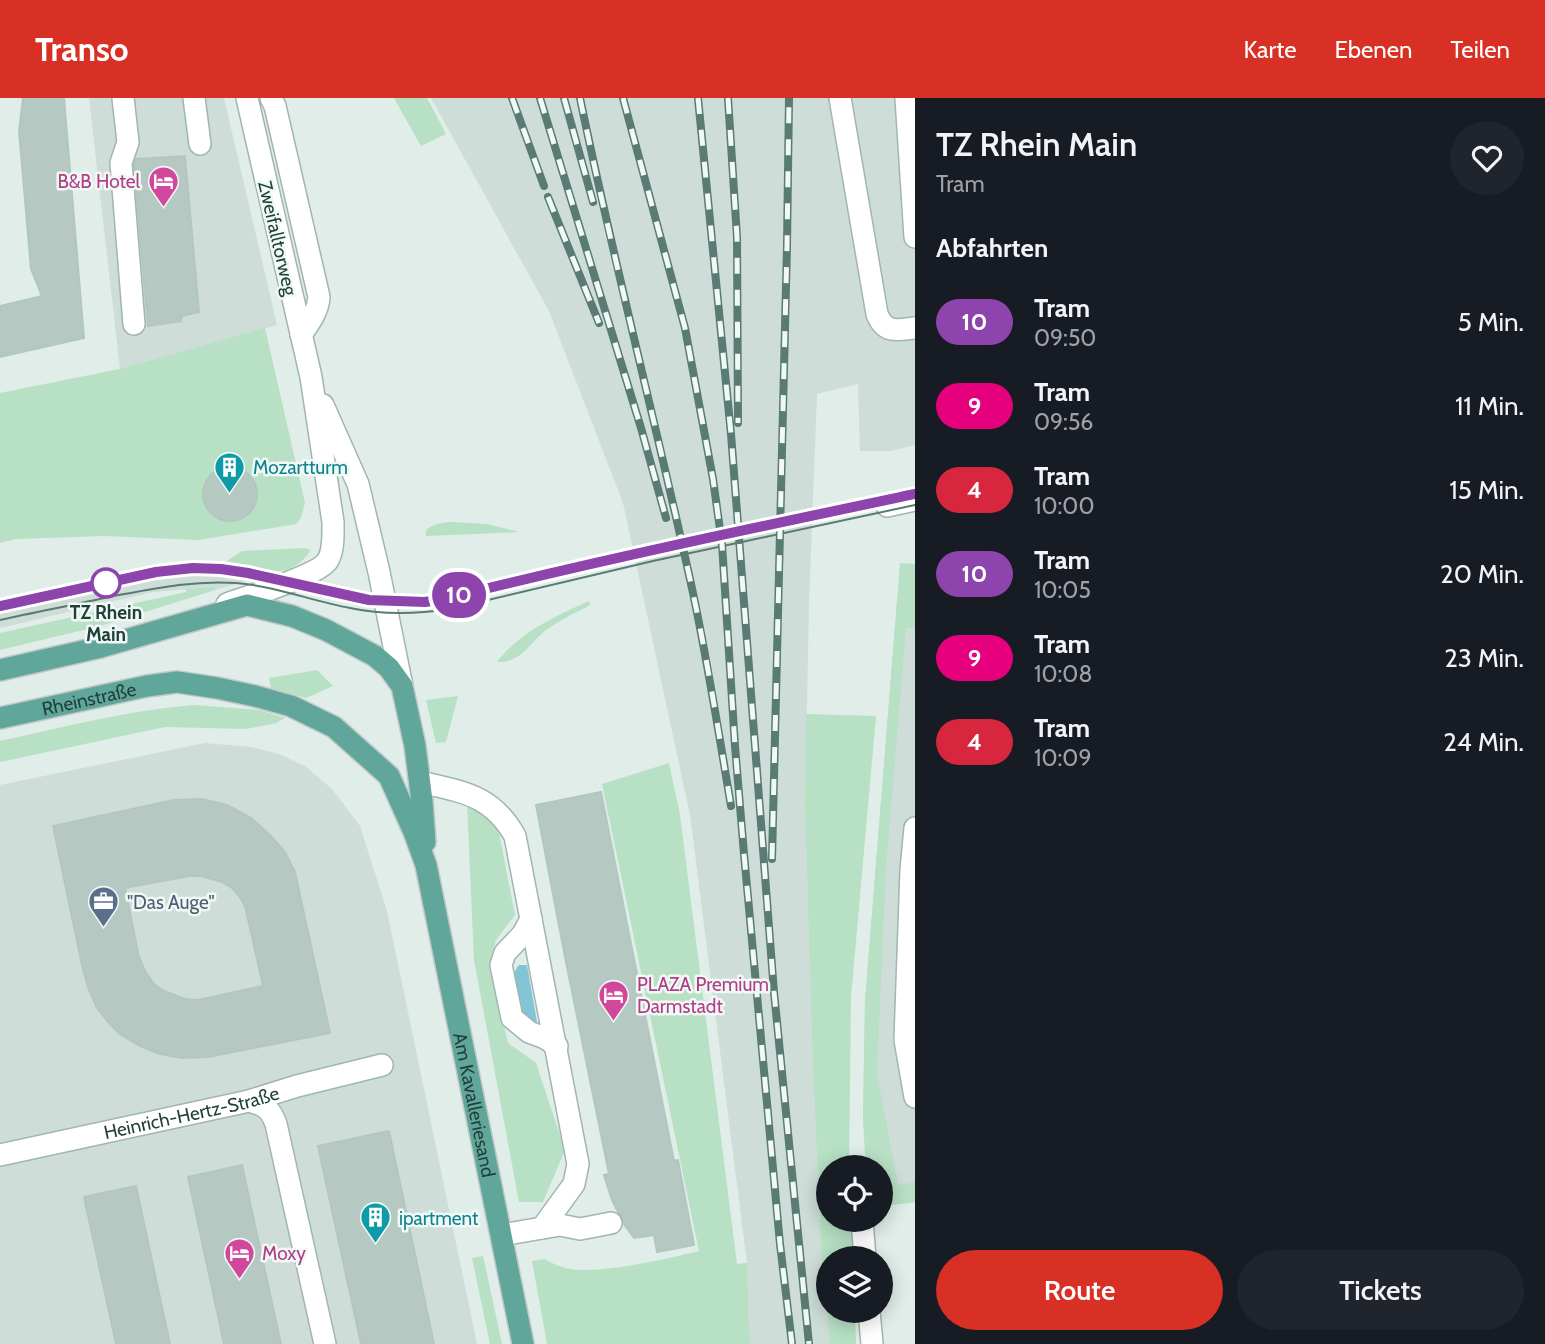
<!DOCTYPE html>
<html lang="de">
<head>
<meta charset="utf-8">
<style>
  body { margin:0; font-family:Cabin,sans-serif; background:#20242c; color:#f1f3f6; height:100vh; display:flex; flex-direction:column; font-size:26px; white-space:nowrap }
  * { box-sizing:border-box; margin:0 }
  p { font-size:23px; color:#9ea1a6 }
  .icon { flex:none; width:38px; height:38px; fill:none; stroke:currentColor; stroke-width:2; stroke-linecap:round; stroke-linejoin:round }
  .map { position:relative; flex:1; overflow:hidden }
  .panel { display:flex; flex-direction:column; background:#171b24; width:630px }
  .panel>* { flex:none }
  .badge { padding:0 14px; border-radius:23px; font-size:24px; line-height:46px }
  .controls { position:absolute; left:816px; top:1057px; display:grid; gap:14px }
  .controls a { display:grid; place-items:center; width:77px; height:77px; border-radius:50%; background:#171b24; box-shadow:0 4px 18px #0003; font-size:35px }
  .map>.badge { position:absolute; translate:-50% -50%; box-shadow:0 0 0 4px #fff }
  h2 { padding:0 21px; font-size:26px; line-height:63px }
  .round { display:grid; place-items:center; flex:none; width:74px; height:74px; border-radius:37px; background:#20242c }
  .headline { display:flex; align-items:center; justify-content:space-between; height:119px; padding:0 21px }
  h1 { font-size:33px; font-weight:600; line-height:52px }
  .primary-button { display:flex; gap:14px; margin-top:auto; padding:14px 21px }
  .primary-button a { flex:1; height:80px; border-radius:42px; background:#d93025; color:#fff; font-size:28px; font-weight:600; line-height:80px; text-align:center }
  .primary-button a+a { background:#20242c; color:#f1f3f6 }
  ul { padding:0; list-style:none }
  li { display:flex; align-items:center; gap:21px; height:84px; padding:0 21px }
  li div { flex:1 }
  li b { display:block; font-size:26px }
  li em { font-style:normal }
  li .badge { min-width:77px; font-weight:700; text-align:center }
  header { display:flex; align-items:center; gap:42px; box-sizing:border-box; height:98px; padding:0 35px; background:#d93025; color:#fff }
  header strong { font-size:33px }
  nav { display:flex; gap:38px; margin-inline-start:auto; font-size:24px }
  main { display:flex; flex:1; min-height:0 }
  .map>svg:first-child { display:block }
</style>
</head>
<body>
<header>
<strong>Transo</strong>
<nav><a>Karte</a><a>Ebenen</a><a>Teilen</a></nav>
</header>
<main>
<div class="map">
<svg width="915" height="1246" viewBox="0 0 915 1246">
  <rect width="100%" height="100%" fill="#e0ede8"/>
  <g fill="#ceddd7">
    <polygon points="89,0 224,0 277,227 120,271"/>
    <polygon points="431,0 915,0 915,347 890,353 860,353 858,286 817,296 809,504 805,710 821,1150 830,1246 751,1246 749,1229 747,1165 690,717 623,405 549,213"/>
    <polygon points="201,465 237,466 273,474 283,472 215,492 214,489 153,494 0,530 0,503 130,475"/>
    <polygon points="915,501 915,1104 880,1109 880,1069 866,1069 865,1061 863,1019 865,903 897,505"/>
    <polygon points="205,645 252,649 279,656 305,668 332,691 360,728 387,813 477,1246 0,1246 0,687"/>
  </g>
  <g fill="#b7e0c5">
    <polygon points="394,0 427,0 446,36 421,48"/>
    <polygon points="265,230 305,405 301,420 296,426 199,442 104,438 16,441 0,445 0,295 120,271"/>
    <path d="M452 424 487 426 519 434 426 438V432C434 425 442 425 452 424Z"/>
    <path d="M305 450 311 452C286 489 260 466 224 465L242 453Z"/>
    <polygon points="900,465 915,466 915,530 906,530 886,767 877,976 898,1087 915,1084 915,1104 891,1107 887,1083 880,1084 880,1069 866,1069 863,1019 865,903"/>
    <polygon points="215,489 215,492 100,528 0,552 0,535 186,494 186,491"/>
    <path d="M589 503 590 507C575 515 560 522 546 532 528 546 523 564 497 564 521 533 554 519 589 503Z"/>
    <polygon points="317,572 333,588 306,600 271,590 269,580"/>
    <polygon points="458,598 446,644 436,645 426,602"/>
    <path d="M194 607 259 612 285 620 276 625 246 631 165 629 0 664V643C64 629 129 612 194 607Z"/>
    <polygon points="806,616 876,618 851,899 849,1069 828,1069 828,1122 851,1122 853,1160 828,1160 828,1213 855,1213 856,1246 830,1246 821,1150 813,964 805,710"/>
    <path d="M669 665 680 717 737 1166 747 1165 749 1229 751 1246H547L532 1163 545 1161C553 1166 560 1169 570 1171 602 1176 667 1161 699 1153L602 686Z"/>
    <polygon points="467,705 497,724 515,817 496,842 489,869 508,945 536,965 565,1052 543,1104 519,1104 474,862"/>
    <polygon points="483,1158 502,1246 490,1246 472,1160"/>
  </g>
  <path fill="#83c4d7" d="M519 867H527L537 924 527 926 522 922C519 906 507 880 519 867Z"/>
  <g fill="#b5c8c1" stroke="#b2c7c0" stroke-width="2" fill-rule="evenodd">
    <polygon points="23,0 64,0 84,240 0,259 0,208 42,198 31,171 19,33"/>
    <polygon points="185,58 199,214 182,218 181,223 148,228 134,67 136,61"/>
    <circle cx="230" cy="396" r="27"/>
    <polygon points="601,694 674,1063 678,1062 694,1147 657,1154 654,1137 634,1140 624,1126 621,1117 618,1114 612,1102 604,1077 609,1076 565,859 536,707"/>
    <path d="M202 701 227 707 251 720 271 738 285 754 295 774 330 935 208 959 182 960 160 956 140 948 120 936 108 924 97 910 89 892 83 872 53 728 174 702ZM189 778H201L222 784 232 790 239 798 245 808 248 821 263 888 198 902 185 901 162 892 153 885 145 873 139 859 125 790Z"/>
    <polygon points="389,1033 434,1246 361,1246 318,1048"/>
    <polygon points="242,1067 253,1118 281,1246 224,1246 188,1079"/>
    <polygon points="136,1088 170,1246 116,1246 84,1099"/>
  </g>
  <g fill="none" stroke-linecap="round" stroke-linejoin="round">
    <defs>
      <g id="minor">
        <polyline points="123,0 128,44 121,65 134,226"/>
        <polyline points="194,0 200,46"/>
        <path d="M271 0 275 8 319 199C318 214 309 225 301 237"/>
        <path d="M840 0 877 216C885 236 897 232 915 230"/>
        <polyline points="906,0 915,139"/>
        <polyline points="323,307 358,386 379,474 402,588"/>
        <polyline points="887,408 915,402"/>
        <path d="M227 506C246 499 320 477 328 462 334 452 333 435 333 424L311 279 247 0"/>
        <path d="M420 684C463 694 492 697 515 738L578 1066 574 1086 542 1130"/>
        <polyline points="915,730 911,772 905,942 915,999"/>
        <polyline points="531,821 523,836 505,855 501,867 512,920 529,934 545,940 557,948"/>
        <path d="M249 1003C265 1007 270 1010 276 1026L325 1246"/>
        <path id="s1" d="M0 1057 249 1003 297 988 382 967"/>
        <polyline points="862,1122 865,1160"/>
        <polyline points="501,1137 560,1127 580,1131 611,1125"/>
        <polyline points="869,1213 872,1246"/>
      </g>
      <g id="major">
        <polyline points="0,572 101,549 247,507 292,518 326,532 375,558 389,570 402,588 415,648 422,703 425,744"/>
        <path id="s2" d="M0 620 147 588 177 584 217 590 255 598 291 608 334 629 389 678 414 734 426 767 523 1246"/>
      </g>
    </defs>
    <use href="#minor" stroke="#a2b5b0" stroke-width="24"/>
    <use href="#major" stroke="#c0c9c8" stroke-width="24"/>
    <use href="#minor" stroke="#fff" stroke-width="21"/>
    <use href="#major" stroke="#61a69a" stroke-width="21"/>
    <g stroke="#597b74" stroke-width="2">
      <path d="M0 508 156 474 193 470 221 471 248 475 369 502 425 504 444 501C600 463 757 429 915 396"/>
      <path d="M0 522C36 514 73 507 109 499 152 491 192 482 236 485 275 488 312 503 350 510 383 517 417 516 450 511L653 463 915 407"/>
    </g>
    <defs>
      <g id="rail">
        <polyline points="512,0 544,88"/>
        <polyline points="540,0 641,330 666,420"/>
        <polyline points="564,0 593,104"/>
        <path d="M580 0C614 166 657 329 693 495 708 566 719 637 731 708"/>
        <polyline points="623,0 685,230 713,381 722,446 735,648 744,756 780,1146 792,1246"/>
        <polyline points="698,0 731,336 774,894 809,1246"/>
        <polyline points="728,0 737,139 738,325"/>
        <polyline points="548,99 599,225"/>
        <polyline points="772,761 787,148 789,0"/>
      </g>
    </defs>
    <use href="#rail" stroke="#597b74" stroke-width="8"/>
    <use href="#rail" stroke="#f1f9f6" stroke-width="5" stroke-dasharray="16" stroke-linecap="butt"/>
  </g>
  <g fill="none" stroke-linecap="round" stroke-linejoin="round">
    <defs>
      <path id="line" d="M0 508 156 474 193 470 221 471 248 475 369 502 425 504 444 501C600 462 758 429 915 396"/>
    </defs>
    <use href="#line" stroke="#fff" stroke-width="16"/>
    <use href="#line" stroke="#8e44ad" stroke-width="10"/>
  </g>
  <defs>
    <symbol id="hotel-pin" viewBox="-11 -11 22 30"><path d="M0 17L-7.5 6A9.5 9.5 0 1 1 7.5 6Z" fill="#d1479c" stroke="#f1f9f6"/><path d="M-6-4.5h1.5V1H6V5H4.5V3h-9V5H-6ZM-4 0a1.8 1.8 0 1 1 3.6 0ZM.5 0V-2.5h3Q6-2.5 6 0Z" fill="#fff"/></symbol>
    <symbol id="building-pin" viewBox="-11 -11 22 30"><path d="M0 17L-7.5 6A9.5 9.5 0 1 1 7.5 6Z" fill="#0f9aa8" stroke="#f1f9f6"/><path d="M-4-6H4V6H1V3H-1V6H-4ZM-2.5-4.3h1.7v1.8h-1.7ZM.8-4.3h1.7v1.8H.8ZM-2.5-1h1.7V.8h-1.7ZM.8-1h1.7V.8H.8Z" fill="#fff"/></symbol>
    <symbol id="office-pin" viewBox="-11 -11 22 30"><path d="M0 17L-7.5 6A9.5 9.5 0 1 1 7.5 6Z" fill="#5c6f8a" stroke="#f1f9f6"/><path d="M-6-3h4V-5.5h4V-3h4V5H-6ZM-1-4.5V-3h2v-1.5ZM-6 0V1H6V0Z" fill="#fff"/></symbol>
  </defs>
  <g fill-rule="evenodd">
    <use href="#hotel-pin" x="146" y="66" width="35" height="47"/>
    <use href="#building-pin" x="212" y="352" width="35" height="47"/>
    <use href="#office-pin" x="86" y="786" width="35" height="47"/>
    <use href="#hotel-pin" x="596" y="880" width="35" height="47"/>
    <use href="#building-pin" x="358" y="1102" width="35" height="47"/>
    <use href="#hotel-pin" x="222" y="1138" width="35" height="47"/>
  </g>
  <circle fill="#fff" stroke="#8e44ad" stroke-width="3.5" cx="106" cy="485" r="14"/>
  <g text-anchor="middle" stroke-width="5" stroke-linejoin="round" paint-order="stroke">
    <g font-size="19" fill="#b23c85" stroke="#f1f9f6" text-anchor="start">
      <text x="140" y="90" text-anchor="end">B&amp;B Hotel</text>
      <text x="637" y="893">PLAZA Premium<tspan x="637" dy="22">Darmstadt</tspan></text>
      <text x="262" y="1162">Moxy</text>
    </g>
    <g font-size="19" fill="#1f3f39" stroke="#f1f9f6">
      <text transform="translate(278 140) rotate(77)" y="7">Zweifalltorweg</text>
      <text dy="7" stroke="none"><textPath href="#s2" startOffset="91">Rheinstraße</textPath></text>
      <text dy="7" stroke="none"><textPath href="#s2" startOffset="760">Am Kavalleriesand</textPath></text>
      <text dy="7" stroke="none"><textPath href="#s1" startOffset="196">Heinrich-Hertz-Straße</textPath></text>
    </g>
    <g font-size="19" fill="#0d838f" stroke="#f1f9f6" text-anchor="start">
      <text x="253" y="376">Mozartturm</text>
      <text x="399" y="1127">ipartment</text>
    </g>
    <g font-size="19" font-weight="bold" fill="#1f3f39" stroke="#f1f9f6">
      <text x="106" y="521">TZ Rhein<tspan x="106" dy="22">Main</tspan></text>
    </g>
    <g font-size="19" fill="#4e5e75" stroke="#f1f9f6" text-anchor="start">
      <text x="127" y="811">"Das Auge"</text>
    </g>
  </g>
</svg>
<div class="controls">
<a><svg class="icon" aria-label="locate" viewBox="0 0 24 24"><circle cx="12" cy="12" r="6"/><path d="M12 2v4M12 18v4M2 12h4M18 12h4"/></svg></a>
<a><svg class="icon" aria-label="layers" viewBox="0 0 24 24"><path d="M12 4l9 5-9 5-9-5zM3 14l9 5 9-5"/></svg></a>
</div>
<b class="badge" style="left:459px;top:497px;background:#8e44ad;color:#fff">10</b>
</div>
<section class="panel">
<div class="headline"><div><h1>TZ Rhein Main</h1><p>Tram</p></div><a class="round"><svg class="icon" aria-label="heart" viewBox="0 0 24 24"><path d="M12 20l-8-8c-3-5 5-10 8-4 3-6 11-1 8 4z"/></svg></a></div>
<h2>Abfahrten</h2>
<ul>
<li><span class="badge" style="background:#8e44ad;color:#fff">10</span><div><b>Tram</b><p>09:50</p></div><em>5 Min.</em></li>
<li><span class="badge" style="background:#e6007e;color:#fff">9</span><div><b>Tram</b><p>09:56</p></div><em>11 Min.</em></li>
<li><span class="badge" style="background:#d7263d;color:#fff">4</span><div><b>Tram</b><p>10:00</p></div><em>15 Min.</em></li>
<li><span class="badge" style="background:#8e44ad;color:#fff">10</span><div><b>Tram</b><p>10:05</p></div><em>20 Min.</em></li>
<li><span class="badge" style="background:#e6007e;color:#fff">9</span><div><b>Tram</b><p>10:08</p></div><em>23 Min.</em></li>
<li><span class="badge" style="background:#d7263d;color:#fff">4</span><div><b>Tram</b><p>10:09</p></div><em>24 Min.</em></li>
</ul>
<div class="primary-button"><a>Route</a><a>Tickets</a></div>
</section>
</main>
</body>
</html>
